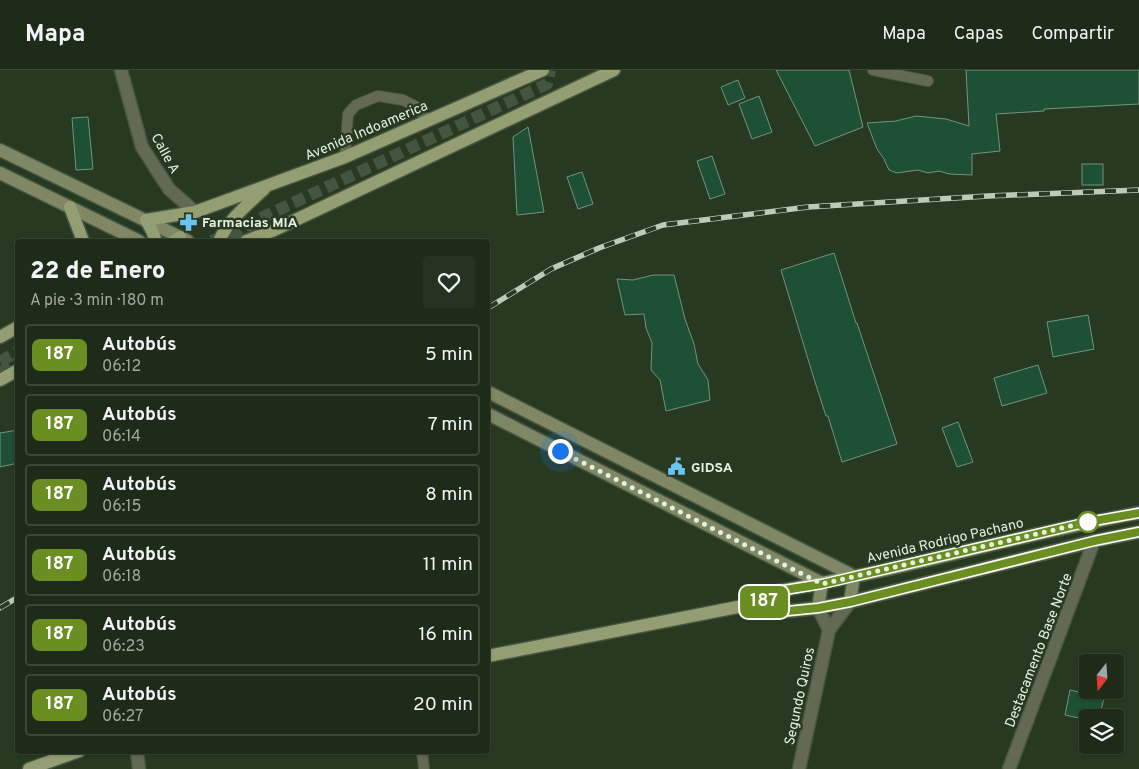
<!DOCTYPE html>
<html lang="es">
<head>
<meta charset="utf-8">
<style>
  body { margin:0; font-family:Overpass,sans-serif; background:#263322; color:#f1f3f6; height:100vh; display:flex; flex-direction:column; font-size:19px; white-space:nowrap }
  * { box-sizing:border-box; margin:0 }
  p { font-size:16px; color:#a1a7a2 }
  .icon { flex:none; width:28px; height:28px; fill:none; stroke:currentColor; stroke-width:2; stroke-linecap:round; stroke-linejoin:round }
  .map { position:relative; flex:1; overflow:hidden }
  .side { position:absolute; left:15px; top:169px; width:475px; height:515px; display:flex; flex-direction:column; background:#1e2b19; border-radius:5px; box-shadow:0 1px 4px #0004,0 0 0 1px #3c4738 }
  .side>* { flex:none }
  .badge { padding:0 10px; border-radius:8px; font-size:18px; line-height:32px }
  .needle { width:32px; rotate:197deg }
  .fabs { position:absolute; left:1079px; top:584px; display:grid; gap:10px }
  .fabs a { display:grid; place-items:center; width:45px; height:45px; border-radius:5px; background:#1e2b19; box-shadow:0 1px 4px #0004,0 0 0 1px #3c4738; font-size:25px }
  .you { position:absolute; width:25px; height:25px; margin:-12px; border:4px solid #fff; border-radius:50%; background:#1a73e8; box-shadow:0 0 0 8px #1a73e833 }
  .map>.badge { position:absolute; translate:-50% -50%; box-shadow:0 0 0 2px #fff }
  .round { display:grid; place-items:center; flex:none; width:52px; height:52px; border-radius:5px; background:#263322 }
  .summary { display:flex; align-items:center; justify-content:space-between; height:85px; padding:0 15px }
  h1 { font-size:24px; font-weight:800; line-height:38px }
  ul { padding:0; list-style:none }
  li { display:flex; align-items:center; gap:15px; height:62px; margin:0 10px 8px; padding:0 5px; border:2px solid #3c4738; border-radius:5px }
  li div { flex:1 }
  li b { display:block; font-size:19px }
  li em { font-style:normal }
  li .badge { min-width:55px; font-weight:700; text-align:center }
  header { display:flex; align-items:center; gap:30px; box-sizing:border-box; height:70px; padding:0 25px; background:#1e2b19; border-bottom:1px solid #3c4738 }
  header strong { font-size:24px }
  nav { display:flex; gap:28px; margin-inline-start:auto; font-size:18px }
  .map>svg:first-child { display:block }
</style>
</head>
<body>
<header>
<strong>Mapa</strong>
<nav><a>Mapa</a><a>Capas</a><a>Compartir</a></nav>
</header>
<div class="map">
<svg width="1139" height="699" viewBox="0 0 1139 699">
  <rect width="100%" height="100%" fill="#283921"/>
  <g fill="#1d5034" stroke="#73937e">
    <polygon points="776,0 849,0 863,57 815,76"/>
    <polygon points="966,0 1139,0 1139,34 1044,39 1044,41 996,44 1000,81 972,84 972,105 949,104 939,101 928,103 918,100 897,103 889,100 884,89 877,79 867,53 896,51 916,46 946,49 969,56"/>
    <polygon points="738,10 745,28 728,35 721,17"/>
    <polygon points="759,26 772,62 752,69 739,34"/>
    <polygon points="88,47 93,99 76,100 72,48"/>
    <polygon points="528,57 544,142 517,145 513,67"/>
    <polygon points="712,86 725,124 710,129 697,91"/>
    <rect x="1082" y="94" width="21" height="21"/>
    <polygon points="582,102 593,134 578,139 567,107"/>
    <polygon points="834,183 856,253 857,253 897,374 842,392 828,346 826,346 814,309 781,200"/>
    <polygon points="653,205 674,205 685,249 694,274 698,294 708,310 710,330 666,341 660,310 651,300 652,273 646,258 644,244 625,245 617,209 633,210"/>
    <polygon points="1088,245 1094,279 1053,287 1047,252"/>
    <polygon points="1038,295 1047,323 1002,336 994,308"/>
    <polygon points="958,352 973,392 957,397 942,358"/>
    <polygon points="18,360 18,393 0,397 0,363"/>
    <polygon points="1070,620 1104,628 1099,648 1088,648 1088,650 1065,645"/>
  </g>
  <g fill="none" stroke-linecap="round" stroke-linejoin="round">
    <g stroke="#44543e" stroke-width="12" stroke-dasharray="12 6" stroke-linecap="butt">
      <polyline points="212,171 547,14 550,0"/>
      <polyline points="233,171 256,160"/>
      <polyline points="0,292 18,281"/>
      <polyline points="0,303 18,292"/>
    </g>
    <defs>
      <g id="lane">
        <polyline points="873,0 928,11"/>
        <polyline points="345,87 348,44 356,35 378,26 403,30 417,37 428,51"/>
        <polyline points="422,681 424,699"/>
      </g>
      <g id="street">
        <polyline points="121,0 142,77 169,119 195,142"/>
        <polyline points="818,538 829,560"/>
        <polyline points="137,681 139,699"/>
        <polyline points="799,699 829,560 850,532"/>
        <polyline points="1009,699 1094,471"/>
      </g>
      <g id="secondary">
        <polyline points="0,80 188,171"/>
        <polyline points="0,103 139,171"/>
        <polyline points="488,322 854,506 850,532"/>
        <polyline points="488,344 822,513 818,538"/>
      </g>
      <g id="primary">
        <polyline points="70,137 83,171"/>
        <polyline points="156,171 152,161 146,150 195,142 345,87 543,0"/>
        <polyline points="174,171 180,167"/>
        <path d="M219 171C229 149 247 135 264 119"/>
        <polyline points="246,171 272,161 614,0"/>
        <polyline points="0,267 18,257"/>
        <polyline points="0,310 18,300"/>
        <polyline points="763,532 778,542 818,538 850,532 1094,471 1139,462"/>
        <path d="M488 586 763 532 772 522C896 502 1016 465 1139 443"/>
        <polyline points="29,699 79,681"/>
      </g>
    </defs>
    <use href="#lane" stroke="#465640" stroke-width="12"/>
    <use href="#street" stroke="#465640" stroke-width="15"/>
    <use href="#secondary" stroke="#465640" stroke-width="15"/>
    <use href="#primary" stroke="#465640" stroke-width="15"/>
    <use href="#lane" stroke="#646954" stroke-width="10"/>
    <use href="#street" stroke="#646954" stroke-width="12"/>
    <use href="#secondary" stroke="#7f8765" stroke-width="12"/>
    <use href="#primary" stroke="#949e72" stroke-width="12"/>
    <defs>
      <g id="rail">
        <polyline points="488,238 551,199 599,178 663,155 808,137 988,126 1139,120"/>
        <polyline points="0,538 18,527"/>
      </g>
    </defs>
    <use href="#rail" stroke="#becab9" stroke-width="5.5"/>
    <use href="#rail" stroke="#283921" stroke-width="4" stroke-dasharray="11" stroke-linecap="butt"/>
  </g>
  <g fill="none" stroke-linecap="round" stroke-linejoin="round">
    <defs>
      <polyline id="line" points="1139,443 1088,452 822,514 772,522 763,532 778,542 818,538 850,532 1094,471 1139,462"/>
    </defs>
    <use href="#line" stroke="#fff" stroke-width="11"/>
    <use href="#line" stroke="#6b8e23" stroke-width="8"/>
    <polyline stroke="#e5f0e1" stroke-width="5" stroke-dasharray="0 9" points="560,381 822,514 1088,452"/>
  </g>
  <defs>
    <symbol id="pharmacy-bare" viewBox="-9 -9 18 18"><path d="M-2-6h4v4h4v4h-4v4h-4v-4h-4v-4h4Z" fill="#6ac3f1" stroke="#283921" stroke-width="2.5" paint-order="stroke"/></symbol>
    <symbol id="civic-bare" viewBox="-9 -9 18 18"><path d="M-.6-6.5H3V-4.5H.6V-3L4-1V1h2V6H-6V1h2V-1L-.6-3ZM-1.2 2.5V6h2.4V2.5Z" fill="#6ac3f1" stroke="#283921" stroke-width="2.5" paint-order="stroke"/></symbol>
  </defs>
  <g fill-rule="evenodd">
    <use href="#pharmacy-bare" x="176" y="140" width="25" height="25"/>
    <use href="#civic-bare" x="664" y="384" width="25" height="25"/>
  </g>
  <circle fill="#fff" stroke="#6b8e23" stroke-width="2.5" cx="1088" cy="452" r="10"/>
  <g text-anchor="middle" stroke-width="5" stroke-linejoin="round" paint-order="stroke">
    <g font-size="14" fill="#e5f0e1" stroke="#283921">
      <text transform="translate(366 60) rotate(-23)" y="5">Avenida Indoamerica</text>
      <text transform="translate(166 83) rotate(61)" y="5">Calle A</text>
      <text transform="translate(945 470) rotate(-13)" y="5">Avenida Rodrigo Pachano</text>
      <text transform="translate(1038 580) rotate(-69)" y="5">Destacamento Base Norte</text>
      <text transform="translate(799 626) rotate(-78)" y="5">Segundo Quiros</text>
    </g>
    <g font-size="14" font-weight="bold" fill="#e5f0e1" stroke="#283921" text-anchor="start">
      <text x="202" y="157">Farmacias MIA</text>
      <text x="691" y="402">GIDSA</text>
    </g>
  </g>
</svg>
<div class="fabs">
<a><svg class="needle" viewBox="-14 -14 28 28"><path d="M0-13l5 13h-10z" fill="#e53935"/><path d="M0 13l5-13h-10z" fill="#a1a7a2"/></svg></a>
<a><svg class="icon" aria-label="layers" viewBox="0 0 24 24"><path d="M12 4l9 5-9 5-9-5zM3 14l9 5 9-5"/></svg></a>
</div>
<div class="you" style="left:560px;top:381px"></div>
<b class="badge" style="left:764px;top:532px;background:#6b8e23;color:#fff">187</b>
<section class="side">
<div class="summary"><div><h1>22 de Enero</h1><p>A pie · 3 min · 180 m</p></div><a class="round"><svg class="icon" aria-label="heart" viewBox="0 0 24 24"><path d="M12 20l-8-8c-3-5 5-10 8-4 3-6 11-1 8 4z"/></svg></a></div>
<ul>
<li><span class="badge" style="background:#6b8e23;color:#fff">187</span><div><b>Autobús</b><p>06:12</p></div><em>5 min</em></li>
<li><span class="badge" style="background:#6b8e23;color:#fff">187</span><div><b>Autobús</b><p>06:14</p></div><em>7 min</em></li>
<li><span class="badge" style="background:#6b8e23;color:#fff">187</span><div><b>Autobús</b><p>06:15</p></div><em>8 min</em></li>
<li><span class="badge" style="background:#6b8e23;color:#fff">187</span><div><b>Autobús</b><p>06:18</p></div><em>11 min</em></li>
<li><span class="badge" style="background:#6b8e23;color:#fff">187</span><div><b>Autobús</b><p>06:23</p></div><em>16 min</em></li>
<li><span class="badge" style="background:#6b8e23;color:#fff">187</span><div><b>Autobús</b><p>06:27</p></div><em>20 min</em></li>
</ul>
</section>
</div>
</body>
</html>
